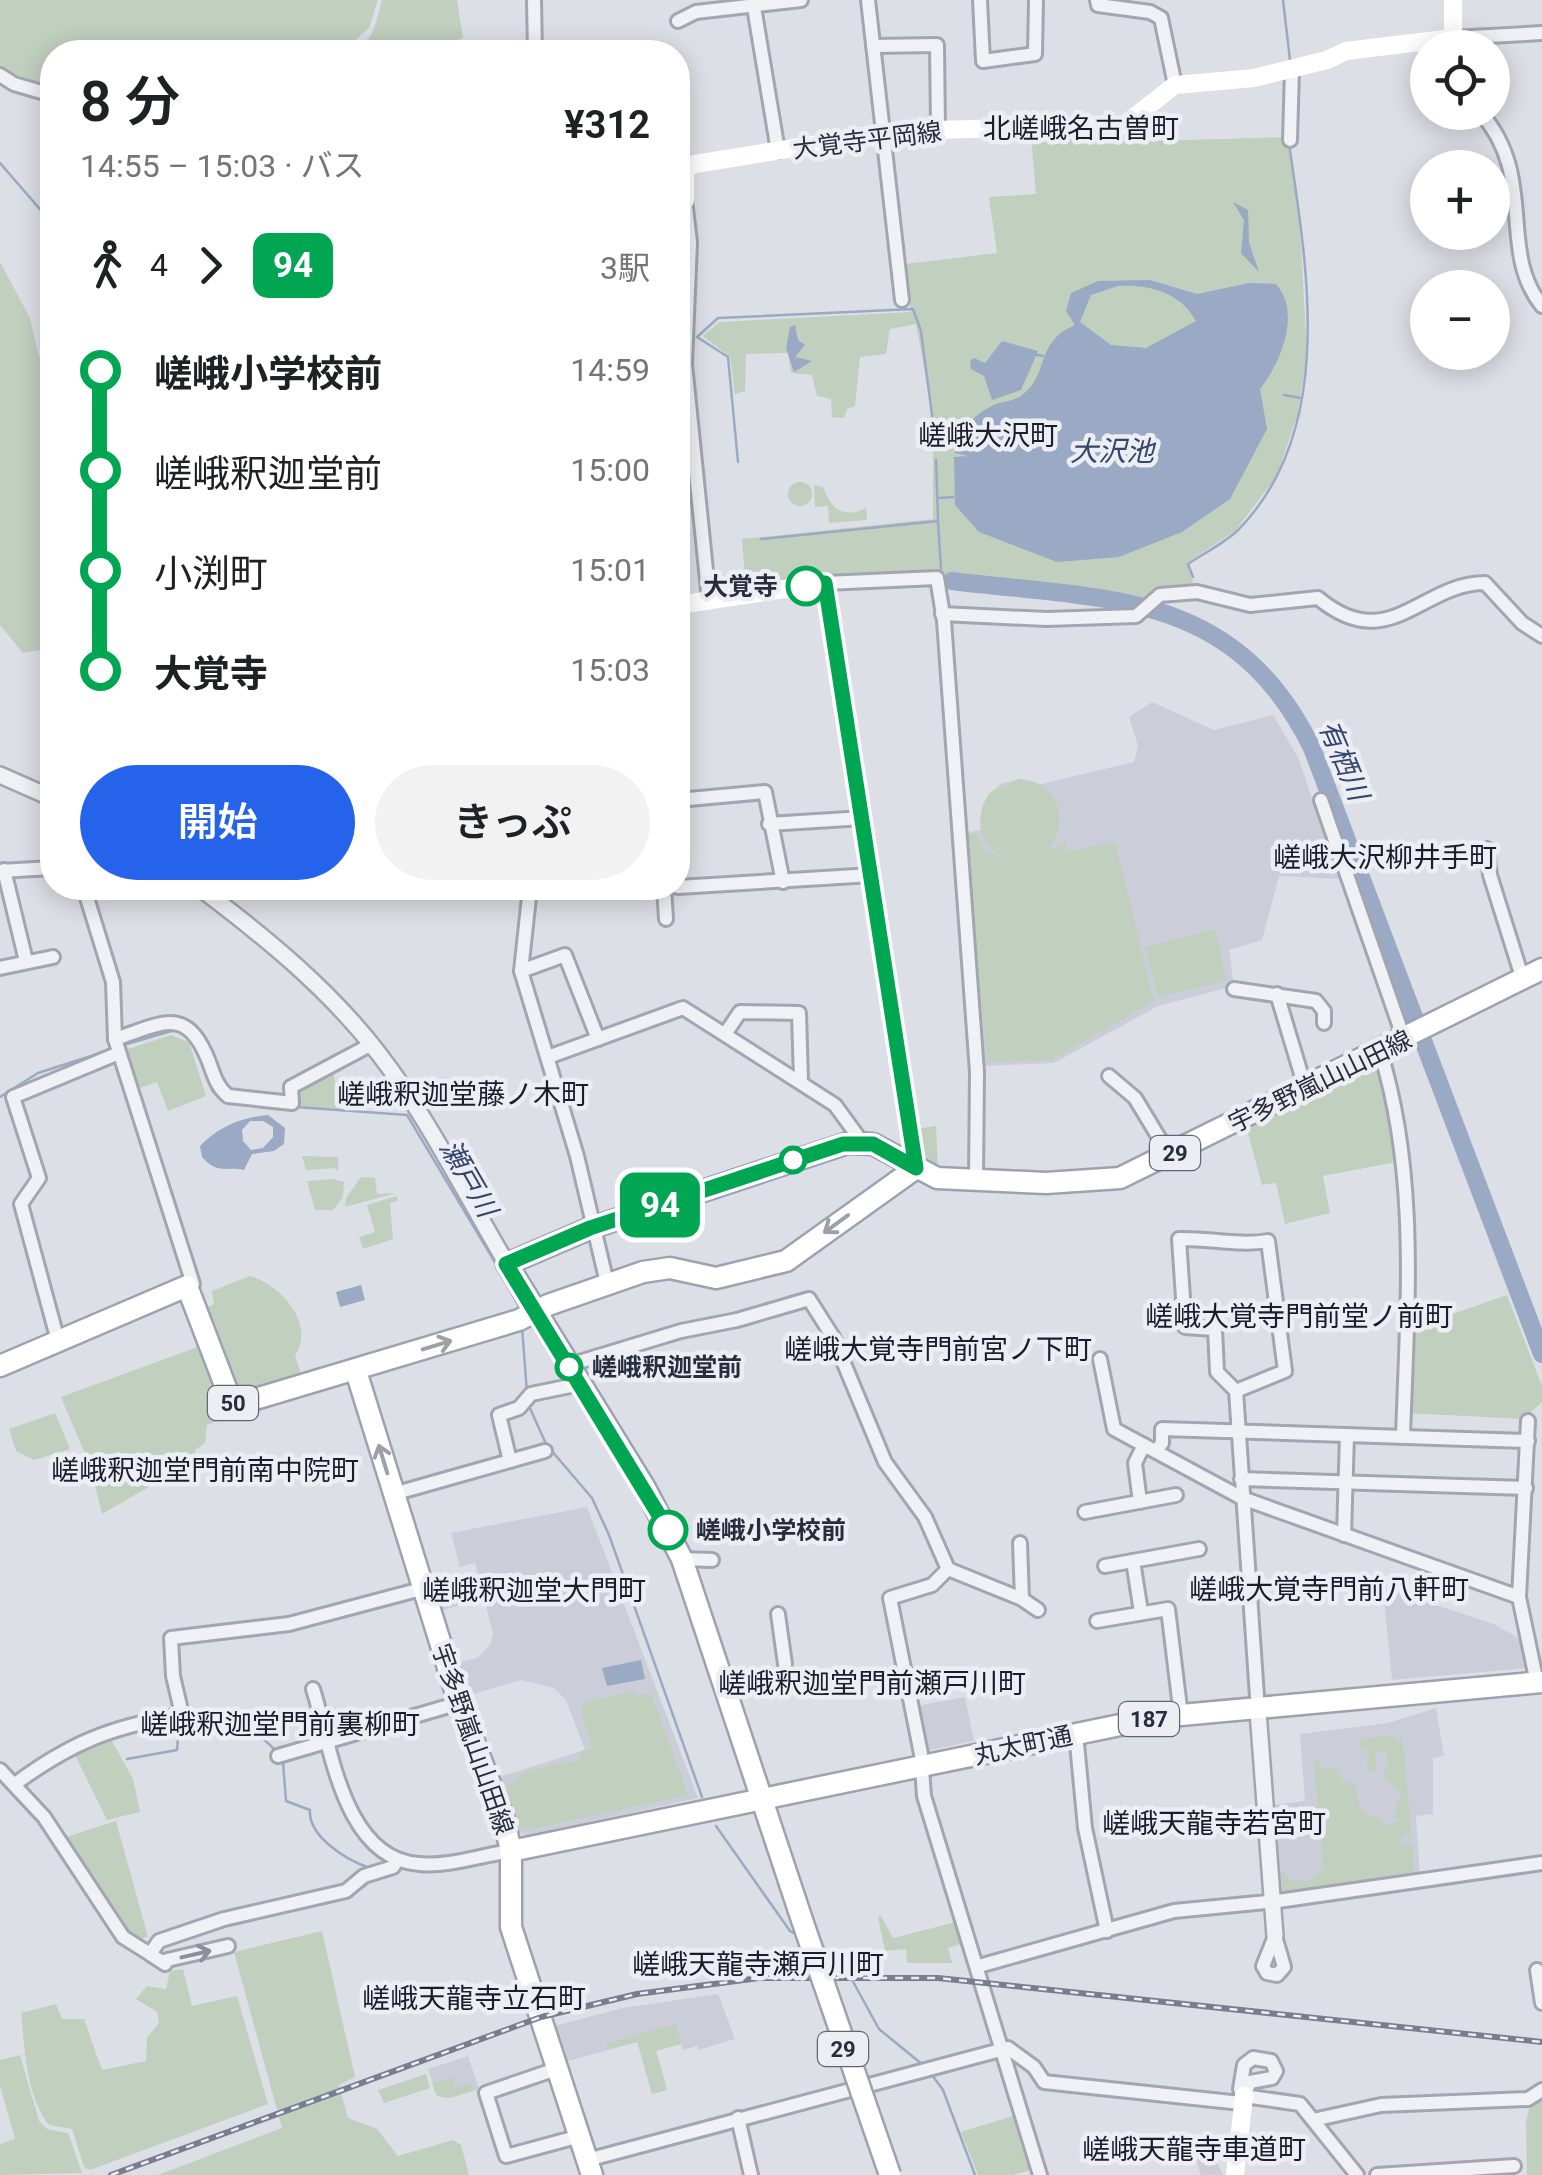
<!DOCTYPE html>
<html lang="ja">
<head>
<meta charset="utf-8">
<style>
  body { margin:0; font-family:Roboto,"Noto Sans JP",sans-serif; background:#f2f2f2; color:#202124; height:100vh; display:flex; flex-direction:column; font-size:38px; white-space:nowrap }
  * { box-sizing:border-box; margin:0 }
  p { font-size:32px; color:#757577 }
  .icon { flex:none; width:55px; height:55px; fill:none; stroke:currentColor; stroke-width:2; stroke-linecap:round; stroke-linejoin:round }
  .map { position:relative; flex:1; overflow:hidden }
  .panel { position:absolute; left:40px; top:40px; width:650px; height:860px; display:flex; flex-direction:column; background:#fff; border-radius:40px; box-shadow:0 5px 25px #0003 }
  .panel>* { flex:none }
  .badge { padding:0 20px; border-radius:15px; font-size:35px; line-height:65px }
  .fabs { position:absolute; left:1410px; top:30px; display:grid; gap:20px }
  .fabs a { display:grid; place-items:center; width:100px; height:100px; border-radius:50%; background:#fff; box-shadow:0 5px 25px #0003; font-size:50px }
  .map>.badge { position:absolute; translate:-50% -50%; box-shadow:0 0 0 5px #fff }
  .legs { display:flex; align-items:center; gap:15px; height:110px; padding:0 40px; font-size:32px }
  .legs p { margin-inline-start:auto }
  .overview { display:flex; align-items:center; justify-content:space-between; height:170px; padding:0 40px }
  h1 { font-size:55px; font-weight:600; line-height:75px }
  .primary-button { display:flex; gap:20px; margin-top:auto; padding:20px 40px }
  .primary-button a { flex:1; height:115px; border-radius:60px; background:#2563eb; color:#fff; font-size:40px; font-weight:600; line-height:115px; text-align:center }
  .primary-button a+a { background:#f2f2f2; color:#202124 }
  ul { padding:0 40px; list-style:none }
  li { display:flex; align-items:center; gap:35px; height:100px; font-size:38px }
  li i { display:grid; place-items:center; width:15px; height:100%; margin:0 12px; background:currentColor }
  li i::after { content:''; width:25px; height:25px; margin:-12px; border:8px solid; border-radius:50%; background:#fff }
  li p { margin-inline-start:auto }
  li:first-child i { background:linear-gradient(#0000 50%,currentColor 0) }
  li:last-child i { background:linear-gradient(currentColor 50%,#0000 0) }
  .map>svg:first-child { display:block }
</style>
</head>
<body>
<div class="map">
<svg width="1542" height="2175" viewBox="0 0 1542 2175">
  <rect width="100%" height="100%" fill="#dddfe6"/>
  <g fill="#cbced8">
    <polygon points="1152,702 1214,730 1273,715 1298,757 1339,879 1279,876 1262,940 1229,950 1234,986 1158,1006 1054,1063 982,1066 961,834 980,830 983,804 1000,784 1020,779 1041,784 1134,762 1138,746 1129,717"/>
    <polygon points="587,1507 698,1798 528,1836 518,1832 496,1778 585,1750 566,1700 554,1688 521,1680 463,1697 452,1664 477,1658 490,1645 493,1634 484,1598 434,1613 430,1601 481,1585 475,1563 460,1567 451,1533"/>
    <polygon points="1383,1588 1494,1624 1521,1640 1529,1668 1392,1680"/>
    <polygon points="965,1697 974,1741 925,1751 916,1706"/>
    <polygon points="1436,1708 1444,1756 1433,1758 1433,1814 1416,1816 1420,1878 1279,1896 1273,1805 1305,1801 1300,1734 1388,1723"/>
    <polygon points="718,1994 735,2039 699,2050 697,2046 683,2050 681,2044 656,2050 667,2090 652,2094 637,2042 561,2063 550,2027 623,2008"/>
    <polygon points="468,2056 479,2089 449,2098 437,2096 428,2069"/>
    <polygon points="1212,2152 1223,2175 1201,2175 1195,2157"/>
  </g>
  <g fill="#c1cfbf">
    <polygon points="0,0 378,0 369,28 342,52 52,52 52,87 0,69"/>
    <path d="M382 0H457L463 38 425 52H351C374 43 376 21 382 0Z"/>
    <polygon points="1133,131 1154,141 1286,137 1299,207 1307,355 1297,416 1277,476 1235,531 1187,563 1193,582 1190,587 1148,601 960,580 941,573 715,591 712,582 745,578 742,539 933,519 933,417 916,324 890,329 886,354 860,357 855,406 847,409 844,418 832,417 831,399 817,396 812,375 791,373 788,353 746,354 745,391 735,394 730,357 703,336 719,322 911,312 905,264 997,253 989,197 1036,194 1031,136"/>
    <polygon points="0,262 30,318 39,357 52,366 52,648 23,653 0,625"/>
    <circle cx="800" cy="494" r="12"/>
    <path d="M814 485 823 487C831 508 843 520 866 508L867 520 829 523 828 506 815 507Z"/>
    <path d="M1020 779C1061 783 1070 823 1047 852L1065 843 1068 851 1115 842 1154 1001 1052 1060 987 1062 965 835 976 833 985 850 1010 861C981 847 971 821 990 792Z"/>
    <polygon points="1216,929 1226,980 1158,998 1145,947"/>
    <polygon points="171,1035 189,1042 206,1096 168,1111 157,1082 139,1088 125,1050"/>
    <polygon points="1375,1057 1388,1099 1396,1162 1323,1176 1330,1213 1285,1224 1276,1183 1262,1185 1245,1122"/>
    <polygon points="333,1071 340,1109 297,1107 295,1089"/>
    <polygon points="936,1126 938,1170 924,1163 915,1129"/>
    <polygon points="302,1156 338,1157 338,1171 334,1168 306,1170"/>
    <polygon points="361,1177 375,1178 377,1194 396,1193 345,1207 346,1198"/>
    <polygon points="332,1179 344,1182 343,1197 333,1210 315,1210 307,1181"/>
    <polygon points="397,1196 397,1201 390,1203 393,1239 363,1249 359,1237 375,1232 367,1205"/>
    <path d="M250 1276C281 1285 316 1324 295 1356L303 1379 238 1395 204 1309 214 1304 212 1291Z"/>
    <polygon points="1507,1295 1542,1386 1542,1402 1523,1419 1407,1413 1413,1328"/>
    <polygon points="203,1345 228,1417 207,1425 205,1443 195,1450 197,1459 102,1514 91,1468 61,1397"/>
    <polygon points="55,1413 70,1449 34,1460 16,1451 9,1429"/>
    <path d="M635 1691 636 1696 651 1693 688 1795 527 1830 520 1828 505 1788C521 1767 555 1765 580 1761L579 1752 592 1748 581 1710 585 1702Z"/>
    <polygon points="108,1734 133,1779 140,1812 107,1820 73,1751"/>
    <polygon points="1391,1735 1403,1742 1412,1839 1405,1833 1399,1840 1405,1846 1412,1841 1414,1874 1283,1892 1281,1869 1290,1881 1309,1881 1323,1867 1314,1760 1318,1758 1320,1769 1337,1769 1342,1781 1355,1785 1361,1812 1378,1818 1383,1826 1399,1821 1394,1810 1401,1796 1382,1772 1388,1768 1387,1752 1375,1753 1376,1770 1368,1772 1367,1751 1360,1748 1360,1740"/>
    <polygon points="116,1821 148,1937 133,1940 125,1935 63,1838"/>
    <polygon points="881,1916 893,1938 960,1921 968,1942 948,1948 952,1963 907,1963 906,1949 885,1951 878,1917"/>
    <polygon points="322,1931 355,2077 339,2085 348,2118 377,2129 398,2156 453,2140 461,2145 469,2175 158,2175 282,2128 234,1952"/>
    <path d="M183 1969 192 2006 237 1996 268 2104 90 2170 84 2167 72 2129 49 2125C25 2093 25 2048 21 2013L56 2004 62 2019H84L102 2070 146 2061 147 2038 159 2023 157 2012 136 1999 147 1986 166 1989 170 1971Z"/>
    <polygon points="676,2024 681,2044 656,2051 667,2090 652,2094 638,2042 608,2049 607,2043"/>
    <polygon points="20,2055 39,2121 47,2129 68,2133 82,2173 0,2175 0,2144 15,2139 0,2086 0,2060"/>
    <polygon points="426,2074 430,2088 384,2103 378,2090"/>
    <polygon points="452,2077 456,2088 471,2083 473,2091 449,2098 437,2096 432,2084"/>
    <polygon points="1542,2100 1542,2175 1527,2175 1526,2121 1531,2103"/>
    <polygon points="1016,2115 1035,2169 1012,2175 978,2175 961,2132"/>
  </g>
  <g fill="#9aa9c4" fill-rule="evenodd">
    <polygon points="1233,202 1248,210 1249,242 1259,272 1241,253 1244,220"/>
    <path d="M1150 280 1197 294 1249 283 1276 284C1302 313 1280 364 1260 389L1267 429 1230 499 1182 532 1119 557 1057 562 979 532 955 505 954 457 968 456 955 453C956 433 974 414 992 406 1001 401 1013 402 1021 396 1050 376 1034 342 1075 325L1066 311 1071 293 1098 281ZM1118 286C1150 284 1181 293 1196 321L1146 348 1111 345 1080 322 1091 295Z"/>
    <polygon points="795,325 798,340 805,345 795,357 812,361 794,372 786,348 790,327"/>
    <polygon points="1002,341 1038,351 1021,390 992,400 984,376 971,369 970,361 974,358 985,363"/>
    <path d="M268 1115 285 1128 284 1144 274 1151 252 1154 244 1170C225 1166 218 1175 202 1157L200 1146C218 1127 242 1117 268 1115ZM250 1121H263L273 1127V1137L263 1148 251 1150 243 1141 242 1130Z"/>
    <polygon points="361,1285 365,1300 340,1307 336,1292"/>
    <polygon points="641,1660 645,1679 607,1686 602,1668"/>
  </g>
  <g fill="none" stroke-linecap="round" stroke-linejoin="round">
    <g stroke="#9aa9c4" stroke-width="2.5">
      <polyline points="1283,0 1290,60"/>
      <polyline points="0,163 52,223"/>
      <polyline points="697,337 718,318 913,309 921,331 935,438"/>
      <polyline points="697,337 728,357 738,462"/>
      <polyline points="1037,355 1043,356"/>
      <polyline points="1284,395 1301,398"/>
      <polyline points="936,460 938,519"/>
      <polyline points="939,498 953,497"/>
      <polyline points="761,539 938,521 941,569"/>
      <path d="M1193 577 1188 564C1204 553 1225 543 1238 530 1337 430 1307 267 1289 144"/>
      <polyline points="120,1046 175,1030"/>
      <polyline points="199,1055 213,1092 227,1102 407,1115 499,1269"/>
      <polyline points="0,1097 38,1073 113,1049"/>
      <polyline points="505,1280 520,1309"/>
      <polyline points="522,1327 527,1393"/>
      <polyline points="529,1406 546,1444"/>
      <polyline points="551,1450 592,1498 609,1535 702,1797"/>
      <path d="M127 1759 177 1750 179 1728C214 1695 249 1724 276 1751"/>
      <path d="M283 1762 286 1801 310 1810C308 1836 345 1859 367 1867"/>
      <polyline points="716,1826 790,1931 799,1936"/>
      <polyline points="820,1944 845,1967 879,2029 923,2065"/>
      <polyline points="932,2075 943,2090 975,2175"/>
    </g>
    <path stroke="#9aa9c4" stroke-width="18" d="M952 581C1105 600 1234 589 1312 748L1542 1354"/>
    <defs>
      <g id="minor">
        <polyline points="534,0 535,52"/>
        <polyline points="868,0 902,300"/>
        <polyline points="980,0 983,61 1035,54 1036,0"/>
        <polyline points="1097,0 1098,5 1150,12 1161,18 1175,85"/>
        <polyline points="754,7 778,151"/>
        <polyline points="678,21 696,12 801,0"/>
        <polyline points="873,46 937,45 938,129"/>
        <polyline points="1452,48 1453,38 1542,33"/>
        <polyline points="0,75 14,84 52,95"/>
        <path d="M1480 112C1538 177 1497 250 1542 306"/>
        <polyline points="1290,140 1292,70"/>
        <polyline points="685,200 690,242 685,364 709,600"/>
        <polyline points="825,583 937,578 944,621 977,1072 976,1179"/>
        <path d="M942 614 1046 619 1136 616 1160 595 1197 592 1250 605 1318 598C1389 657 1421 583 1485 583L1522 623 1542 636"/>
        <polyline points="678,800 765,792 783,882"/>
        <polyline points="1321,800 1404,1039"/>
        <polyline points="769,824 863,818"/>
        <polyline points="1487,849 1490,875 1523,980"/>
        <polyline points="4,870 26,961"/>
        <polyline points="0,871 52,868"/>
        <polyline points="678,887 872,875"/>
        <polyline points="84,888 113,982 115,1039"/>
        <polyline points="530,888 521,971 577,1156 607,1283"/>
        <polyline points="664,888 666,919"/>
        <polyline points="0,968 53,957"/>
        <polyline points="521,971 565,955 598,1039"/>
        <polyline points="1234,989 1316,1001 1324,1011 1324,1023"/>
        <polyline points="1277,994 1305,1087"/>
        <polyline points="725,1034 740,1012 799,1013 801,1080"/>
        <path d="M1380 1051C1419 1176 1407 1309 1403 1437"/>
        <polyline points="548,1057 683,1008 835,1105 862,1142"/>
        <polyline points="1109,1076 1135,1098 1170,1156"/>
        <path d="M188 1286 193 1284 115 1039C163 1023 187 1005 209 1062 214 1076 217 1087 228 1096L292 1103 291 1087 370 1045"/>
        <polyline points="58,1341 21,1204 39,1178 13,1097 119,1053"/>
        <polyline points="1100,1359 1114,1429 1242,1498 1519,1597"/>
        <polyline points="569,1365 681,1331 737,1320 809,1299 833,1337 885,1462 925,1517 948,1569"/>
        <path d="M1236 1391 1285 1371 1268 1241C1239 1246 1208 1238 1179 1239L1185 1327 1215 1329 1217 1372 1236 1391 1258 1711"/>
        <polyline points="1528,1421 1519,1597 1537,1683"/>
        <polyline points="1156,1451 1162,1443 1162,1429 1528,1441"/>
        <polyline points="510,1461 499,1415 519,1408 531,1394 580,1384"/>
        <polyline points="1241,1479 1526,1488"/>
        <polyline points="393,1494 545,1451"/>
        <polyline points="1140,1502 1135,1463 1144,1445"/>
        <polyline points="1085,1512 1176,1495"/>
        <polyline points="1344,1535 1347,1435"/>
        <polyline points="1020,1543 1022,1599"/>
        <polyline points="682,1559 712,1560"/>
        <polyline points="1133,1561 1141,1612"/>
        <polyline points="1105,1566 1199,1549"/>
        <polyline points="1038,1610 1022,1599 948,1569 932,1585 890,1598 921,1754 924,1796 1040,2175"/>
        <polyline points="778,1614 785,1664"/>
        <polyline points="1097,1621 1168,1609 1181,1716"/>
        <path d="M313 1689C331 1746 343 1859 419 1864 449 1867 481 1855 511 1851"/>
        <polyline points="1076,1733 1085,1828 1107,1931"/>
        <polyline points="278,1756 459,1703"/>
        <polyline points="0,1770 44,1817 123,1937 150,1954"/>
        <path d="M15 1784C69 1744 110 1727 176 1716L181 1710 173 1676 171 1638 289 1624 421 1589"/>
        <polygon points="1275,1936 1284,1967 1277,1975 1267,1973 1263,1966"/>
        <polyline points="163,1961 228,1946"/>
        <polyline points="165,1964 150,1954 159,1941 224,1919 346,1891 364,1876 393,1867 397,1860"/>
        <polyline points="979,1966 1174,1911 1278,1901 1542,1863"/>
        <polyline points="1537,1970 1542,2003"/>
        <polygon points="1253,2058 1271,2061 1276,2071 1272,2078 1250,2082 1244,2096 1240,2089 1244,2065"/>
        <polyline points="559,2068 486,2093 506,2156 580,2136"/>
        <polyline points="1244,2096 1300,2104 1357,2175"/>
        <polyline points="738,2118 751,2175"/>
        <polyline points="1313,2120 1381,2105 1528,2099 1542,2090"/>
        <polyline points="587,2160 1008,2048 1034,2067 1044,2082 1241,2103"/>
        <polyline points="1377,2175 1514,2166"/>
      </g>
      <g id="tertiary">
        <polyline points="0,775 52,798"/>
        <path d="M200 888C265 937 329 989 379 1054 429 1119 465 1194 507 1264"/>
        <polyline points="1258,1711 1275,1936"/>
      </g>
      <g id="primary">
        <polyline points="0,1366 187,1286 231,1401 242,1403 519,1320 548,1305 643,1272 670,1268 716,1278 786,1261 916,1168"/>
        <polyline points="356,1371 459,1703 504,1820 511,1851 511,1927 592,2175"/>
        <polyline points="511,1851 1159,1717 1542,1682"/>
        <polyline points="802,1920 682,1559 645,1488 507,1264 591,1228 848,1143 873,1144 937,1178 1046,1183 1120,1178 1542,969"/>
      </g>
    </defs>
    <use href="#minor" stroke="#a3a6b0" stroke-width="18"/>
    <use href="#tertiary" stroke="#a3a6b0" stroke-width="20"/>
    <use href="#primary" stroke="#9da2b1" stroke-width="25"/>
    <use href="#minor" stroke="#f0f1f5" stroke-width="12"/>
    <use href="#tertiary" stroke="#f0f1f5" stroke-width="15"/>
    <g stroke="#fff" stroke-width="18">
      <polyline points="678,203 685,200 685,169 695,164 898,131 1124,125 1175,85 1254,78 1327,60 1346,51 1453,38 1453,0"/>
      <polyline points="678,605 825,583 916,1168"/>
      <polyline points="1235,2175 1244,2096"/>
    </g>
    <use href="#primary" stroke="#fff" stroke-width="20"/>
    <defs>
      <polyline id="rail" points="111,2175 541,2017 637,1994 759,1978 938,1978 1542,2042"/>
    </defs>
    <use href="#rail" stroke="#787d8f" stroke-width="6"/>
    <use href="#rail" stroke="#eceef4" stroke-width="2.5" stroke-dasharray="8" stroke-linecap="butt"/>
    <defs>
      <polyline id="primary-bridge" points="802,1920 890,2175"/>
    </defs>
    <use href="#primary-bridge" stroke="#9da2b1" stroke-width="25" stroke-linecap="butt"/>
    <use href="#primary-bridge" stroke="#fff" stroke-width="20"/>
  </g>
  <defs><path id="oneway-shaft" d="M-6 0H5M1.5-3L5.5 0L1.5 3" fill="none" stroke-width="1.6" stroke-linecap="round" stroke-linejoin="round" transform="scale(2.5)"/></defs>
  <g stroke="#9ea0a7">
    <use href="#oneway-shaft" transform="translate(836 1224) rotate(144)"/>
    <use href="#oneway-shaft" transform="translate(437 1345) rotate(-17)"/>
    <use href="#oneway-shaft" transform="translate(383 1459) rotate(-107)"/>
  </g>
  <use stroke="#8c8e98" href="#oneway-shaft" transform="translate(196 1954) rotate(-13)"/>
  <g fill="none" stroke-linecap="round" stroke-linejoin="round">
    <defs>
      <polyline id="line-1" points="668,1530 506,1264 590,1228 843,1144 873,1144 916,1168 825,583 806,586"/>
    </defs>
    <use href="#line-1" stroke="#fff" stroke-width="22"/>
    <use href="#line-1" stroke="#00a651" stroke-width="15"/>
  </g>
  <g fill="#fff" stroke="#00a651" stroke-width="5">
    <circle cx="806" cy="586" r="18"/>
    <circle cx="793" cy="1160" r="12"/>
    <circle cx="569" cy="1367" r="12"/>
    <circle cx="668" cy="1530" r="18"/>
  </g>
  <g text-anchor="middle" stroke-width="9" stroke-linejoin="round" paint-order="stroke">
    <g fill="#eceef4" stroke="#636673" stroke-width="2.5">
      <rect x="1150" y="1136" width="50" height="34" rx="8"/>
      <rect x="208" y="1386" width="50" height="34" rx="8"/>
      <rect x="1119" y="1702" width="60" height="34" rx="8"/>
      <rect x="818" y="2032" width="50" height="34" rx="8"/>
    </g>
    <g font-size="22" font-weight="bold" fill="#282c3c">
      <text x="1175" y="1161">29</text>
      <text x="233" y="1411">50</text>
      <text x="1149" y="1727">187</text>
      <text x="843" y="2057">29</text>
    </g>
    <g font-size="25" fill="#282c3c" stroke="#eceef4">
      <text transform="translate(867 140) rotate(-7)" y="9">大覚寺平岡線</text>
      <text transform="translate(1320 1081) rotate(-26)" y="9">宇多野嵐山山田線</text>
      <text transform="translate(473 1739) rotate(71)" y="9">宇多野嵐山山田線</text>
      <text transform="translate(1023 1745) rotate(-12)" y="9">丸太町通</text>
    </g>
    <g font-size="25" font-weight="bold" fill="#282c3c" stroke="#eceef4" text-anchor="start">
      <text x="778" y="595" text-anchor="end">大覚寺</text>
      <text x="592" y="1376">嵯峨釈迦堂前</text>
      <text x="696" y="1539">嵯峨小学校前</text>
    </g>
    <g font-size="28" fill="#1a1e2c" stroke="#eceef4">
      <text x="1081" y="138">北嵯峨名古曽町</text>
      <text x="988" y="445">嵯峨大沢町</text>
      <text x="1385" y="867">嵯峨大沢柳井手町</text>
      <text x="463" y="1104">嵯峨釈迦堂藤ノ木町</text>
      <text x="1299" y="1326">嵯峨大覚寺門前堂ノ前町</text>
      <text x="938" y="1359">嵯峨大覚寺門前宮ノ下町</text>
      <text x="205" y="1480">嵯峨釈迦堂門前南中院町</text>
      <text x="1329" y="1599">嵯峨大覚寺門前八軒町</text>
      <text x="534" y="1600">嵯峨釈迦堂大門町</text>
      <text x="872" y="1693">嵯峨釈迦堂門前瀬戸川町</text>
      <text x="280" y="1734">嵯峨釈迦堂門前裏柳町</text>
      <text x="1214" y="1833">嵯峨天龍寺若宮町</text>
      <text x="758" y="1974">嵯峨天龍寺瀬戸川町</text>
      <text x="474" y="2008">嵯峨天龍寺立石町</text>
      <text x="1194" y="2159">嵯峨天龍寺車道町</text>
    </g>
    <g font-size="28" font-style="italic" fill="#35466d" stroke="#eceef4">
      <text x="1112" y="461">大沢池</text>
      <text transform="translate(1344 760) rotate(67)" y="10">有栖川</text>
      <text transform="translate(469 1178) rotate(60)" y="10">瀬戸川</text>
    </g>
  </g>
</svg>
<div class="fabs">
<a><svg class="icon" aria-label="locate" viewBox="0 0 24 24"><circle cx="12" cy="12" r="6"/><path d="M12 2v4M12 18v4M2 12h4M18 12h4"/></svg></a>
<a>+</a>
<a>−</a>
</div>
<b class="badge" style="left:660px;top:1205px;background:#00a651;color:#fff">94</b>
<section class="panel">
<div class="overview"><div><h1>8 分</h1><p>14:55 – 15:03 · バス</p></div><b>¥312</b></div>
<div class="legs"><svg class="icon" aria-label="walk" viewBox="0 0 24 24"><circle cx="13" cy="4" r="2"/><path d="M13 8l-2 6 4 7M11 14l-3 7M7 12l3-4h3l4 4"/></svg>4<svg class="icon" aria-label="forward" viewBox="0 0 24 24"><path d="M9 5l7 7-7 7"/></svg><b class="badge" style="background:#00a651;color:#fff">94</b><p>3駅</p></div>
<ul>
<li><i style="color:#00a651"></i><b>嵯峨小学校前</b><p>14:59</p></li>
<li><i style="color:#00a651"></i><span>嵯峨釈迦堂前</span><p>15:00</p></li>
<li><i style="color:#00a651"></i><span>小渕町</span><p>15:01</p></li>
<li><i style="color:#00a651"></i><b>大覚寺</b><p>15:03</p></li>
</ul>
<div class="primary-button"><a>開始</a><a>きっぷ</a></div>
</section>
</div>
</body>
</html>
